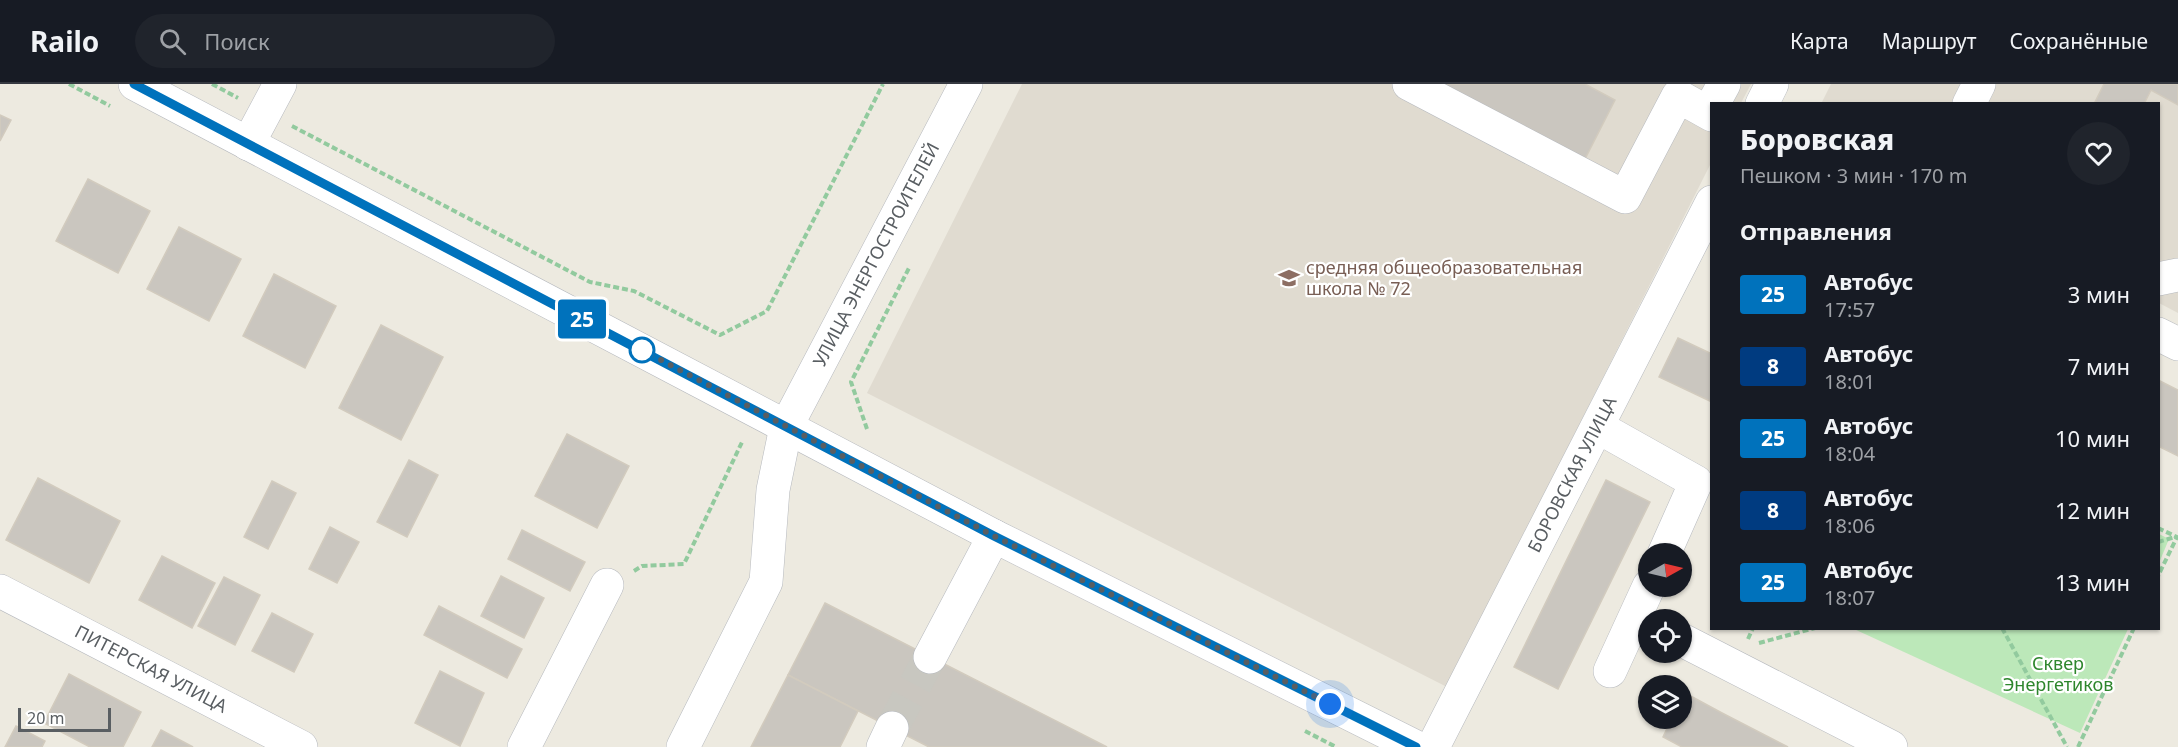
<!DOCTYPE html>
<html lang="ru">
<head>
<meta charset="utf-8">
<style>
  body { margin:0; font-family:"Noto Sans",sans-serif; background:#20242c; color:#f1f3f6; height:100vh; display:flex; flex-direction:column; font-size:22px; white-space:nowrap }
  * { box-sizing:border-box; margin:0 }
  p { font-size:20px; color:#9ea1a6 }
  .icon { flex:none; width:33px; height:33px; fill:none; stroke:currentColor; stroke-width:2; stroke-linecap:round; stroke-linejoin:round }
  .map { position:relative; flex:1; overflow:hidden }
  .sheet { position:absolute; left:1710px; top:18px; width:450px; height:528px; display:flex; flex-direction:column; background:#171b24; border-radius:0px; box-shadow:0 2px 4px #0004 }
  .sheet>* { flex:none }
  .badge { padding:0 12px; border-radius:4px; font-size:21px; line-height:39px }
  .needle { width:39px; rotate:82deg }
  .fabs { position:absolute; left:1638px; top:459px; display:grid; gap:12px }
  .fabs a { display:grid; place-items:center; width:54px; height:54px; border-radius:50%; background:#171b24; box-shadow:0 2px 4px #0004; font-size:30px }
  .scale { position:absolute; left:18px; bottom:15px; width:93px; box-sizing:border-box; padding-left:6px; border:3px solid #595e62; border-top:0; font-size:16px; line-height:21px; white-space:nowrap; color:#595e62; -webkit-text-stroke:4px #fff; paint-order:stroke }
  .you { position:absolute; width:30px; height:30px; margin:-15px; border:4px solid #fff; border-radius:50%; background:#1a73e8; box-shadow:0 0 0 9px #1a73e833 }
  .map>.badge { position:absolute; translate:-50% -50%; box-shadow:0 0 0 3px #fff }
  h2 { padding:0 30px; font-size:22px; line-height:54px }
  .round { display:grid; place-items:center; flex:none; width:63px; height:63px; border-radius:32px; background:#20242c }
  .summary { display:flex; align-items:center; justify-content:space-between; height:102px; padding:0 30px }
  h1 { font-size:28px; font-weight:800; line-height:45px }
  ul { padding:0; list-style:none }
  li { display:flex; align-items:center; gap:18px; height:72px; padding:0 30px }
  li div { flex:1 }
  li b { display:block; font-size:22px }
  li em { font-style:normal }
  li .badge { min-width:66px; font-weight:700; text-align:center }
  header { display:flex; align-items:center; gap:36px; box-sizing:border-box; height:84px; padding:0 30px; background:#171b24; border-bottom:2px solid #363941 }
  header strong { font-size:28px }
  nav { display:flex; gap:33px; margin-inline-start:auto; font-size:21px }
  .search { width:420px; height:54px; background:#20242c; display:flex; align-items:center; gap:15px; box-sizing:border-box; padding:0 21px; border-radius:33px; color:#9ea1a6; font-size:22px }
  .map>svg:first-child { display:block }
</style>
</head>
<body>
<header>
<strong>Railo</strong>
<div class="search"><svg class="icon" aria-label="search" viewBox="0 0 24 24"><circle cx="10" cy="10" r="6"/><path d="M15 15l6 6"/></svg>Поиск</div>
<nav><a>Карта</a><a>Маршрут</a><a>Сохранённые</a></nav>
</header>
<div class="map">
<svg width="2178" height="663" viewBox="0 0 2178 663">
  <rect width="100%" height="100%" fill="#edeae0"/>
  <g fill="#e0dbd0">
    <polygon points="1022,0 1751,0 1741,19 1712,20 1711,79 1447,603 867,309"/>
    <polygon points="1831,0 2178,0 2178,229 2159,219 2158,20 1821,20"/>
  </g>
  <g fill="#bce8b9">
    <polygon points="2159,450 2169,455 2159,479"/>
    <polygon points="1854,545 2128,545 2080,649"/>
  </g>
  <g fill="#cac6bf" stroke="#d2cbbe" stroke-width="1.5">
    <polygon points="1439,0 1585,0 1615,16 1585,75"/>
    <polygon points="2104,0 2178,0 2178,21 2151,6 2144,20 2094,20"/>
    <polygon points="0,31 11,36 0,57"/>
    <polygon points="88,95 150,127 118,189 56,157"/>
    <polygon points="179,143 241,175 209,237 147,205"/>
    <polygon points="274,190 336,222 305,284 243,252"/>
    <polygon points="381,241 443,273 401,356 339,324"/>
    <polygon points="1678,254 1712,270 1712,318 1659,293"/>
    <polygon points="2158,296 2178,306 2178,372 2158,362"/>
    <polygon points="567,350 629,382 597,444 535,412"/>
    <polygon points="409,376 438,391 407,453 377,438"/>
    <polygon points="38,394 120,437 89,499 6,456"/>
    <polygon points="1606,396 1650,418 1558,605 1514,583"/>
    <polygon points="272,397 296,409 268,465 244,453"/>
    <polygon points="330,443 359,458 337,499 309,485"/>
    <polygon points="522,446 585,478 570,507 508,475"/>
    <polygon points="162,472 215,499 192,544 139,516"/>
    <polygon points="501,492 544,514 524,554 481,532"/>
    <polygon points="224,493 260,511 235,561 198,542"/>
    <polygon points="825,519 1107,663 929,663 788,591"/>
    <polygon points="439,522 522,565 507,594 424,551"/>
    <polygon points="272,529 313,550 294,588 252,567"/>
    <polygon points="440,587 484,609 460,662 415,639"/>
    <polygon points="69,590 141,628 123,663 90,663 44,639"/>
    <polygon points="788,591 858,627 840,663 751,663"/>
    <polygon points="1685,609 1722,629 1788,663 1682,663 1663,653 1672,634 1682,634 1682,616"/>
    <polygon points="16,642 45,657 42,663 5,663"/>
    <polygon points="161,646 193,663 152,663"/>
  </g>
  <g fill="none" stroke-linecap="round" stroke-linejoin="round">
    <polyline stroke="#c8c7c0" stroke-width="33" stroke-dasharray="33 16" stroke-linecap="butt" points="892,644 930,573"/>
    <defs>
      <g id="minor">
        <polyline points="135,0 994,452 1416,663"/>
        <polyline points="1409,0 1625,113 1678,12 1712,31"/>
        <polyline points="1713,20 1724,0"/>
        <polyline points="1762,20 1772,0"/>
        <polyline points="1969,20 1979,0"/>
        <polyline points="248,60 280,0"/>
        <polyline points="2158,195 2178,191"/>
        <polyline points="2158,250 2178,260"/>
        <polyline points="1598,343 1696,398 1664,470"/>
        <path id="s1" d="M0 507 301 663"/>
        <polyline points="1682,556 1891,663"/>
        <polyline points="930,573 994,452"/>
        <polyline points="1610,587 1649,502"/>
        <polyline points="524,663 607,501"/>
        <path id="s2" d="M683 663 766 498 773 406 786 343 966 0"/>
        <polyline points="883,663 892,644"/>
        <path id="s3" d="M1433 663 1712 118"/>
      </g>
    </defs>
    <use href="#minor" stroke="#b6b9be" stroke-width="34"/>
    <g stroke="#92ca9e" stroke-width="4" stroke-dasharray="6 3" stroke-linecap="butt">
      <polyline points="69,0 110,22"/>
      <polyline points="212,0 238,14"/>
      <polyline points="292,42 590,198 634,207 720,251 767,227 883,0"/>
      <polyline points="867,345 851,298 910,182"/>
      <polyline points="2158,444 2177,453 2158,492"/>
      <polyline points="2158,458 2175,453"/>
      <polyline points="634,487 642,482 684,480 743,356"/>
      <polyline points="2002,544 2067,663"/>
      <polyline points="1748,555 1753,544"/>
      <polyline points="1759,559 1815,544"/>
      <polyline points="1305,647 1336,663"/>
      <polyline points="2078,663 2134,544"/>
    </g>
    <use href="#minor" stroke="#fff" stroke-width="33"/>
  </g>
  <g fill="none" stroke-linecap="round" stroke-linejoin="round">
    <defs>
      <polyline id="line" points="134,0 994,452 1416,663"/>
    </defs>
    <use href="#line" stroke="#fff" stroke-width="14"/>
    <use href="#line" stroke="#0072bc" stroke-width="9"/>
    <polyline stroke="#595e62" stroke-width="6" stroke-dasharray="0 10.8" points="642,266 994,452 1330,620"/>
  </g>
  <defs>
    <symbol id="school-bare" viewBox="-9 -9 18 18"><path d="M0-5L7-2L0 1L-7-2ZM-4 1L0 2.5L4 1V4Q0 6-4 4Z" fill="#8d6e63" stroke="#fff" stroke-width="2.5" paint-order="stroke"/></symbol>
  </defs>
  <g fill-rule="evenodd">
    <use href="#school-bare" x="1274" y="179" width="30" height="30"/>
  </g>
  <circle fill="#fff" stroke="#0072bc" stroke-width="3" cx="642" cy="266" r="12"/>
  <g text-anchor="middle" stroke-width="4.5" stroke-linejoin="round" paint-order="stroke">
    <g font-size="18" fill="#595e62" stroke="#fff">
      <text dy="6" stroke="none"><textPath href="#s2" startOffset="536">УЛИЦА ЭНЕРГОСТРОИТЕЛЕЙ</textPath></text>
      <text dy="6" stroke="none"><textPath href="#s3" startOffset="306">БОРОВСКАЯ УЛИЦА</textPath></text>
      <text dy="6" stroke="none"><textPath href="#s1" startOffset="170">ПИТЕРСКАЯ УЛИЦА</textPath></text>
    </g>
    <g font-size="18" fill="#785e54" stroke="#fff" text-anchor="start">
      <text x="1306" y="190">средняя общеобразовательная<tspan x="1306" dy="21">школа № 72</tspan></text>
    </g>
    <g font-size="18" fill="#2e862d" stroke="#fff">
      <text x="2058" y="586">Сквер<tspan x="2058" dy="21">Энергетиков</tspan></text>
    </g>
  </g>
</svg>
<div class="fabs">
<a><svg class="needle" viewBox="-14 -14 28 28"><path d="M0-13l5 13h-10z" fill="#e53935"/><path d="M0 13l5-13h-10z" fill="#9ea1a6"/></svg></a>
<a><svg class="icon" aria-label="locate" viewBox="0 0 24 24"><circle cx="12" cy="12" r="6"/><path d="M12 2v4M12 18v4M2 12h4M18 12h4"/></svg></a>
<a><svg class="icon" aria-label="layers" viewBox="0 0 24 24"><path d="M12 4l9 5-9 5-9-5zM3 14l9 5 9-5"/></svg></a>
</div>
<div class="scale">20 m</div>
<div class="you" style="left:1330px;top:620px"></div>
<b class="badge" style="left:582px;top:235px;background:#0072bc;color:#fff">25</b>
<section class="sheet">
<div class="summary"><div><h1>Боровская</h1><p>Пешком · 3 мин · 170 m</p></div><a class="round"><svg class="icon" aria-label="heart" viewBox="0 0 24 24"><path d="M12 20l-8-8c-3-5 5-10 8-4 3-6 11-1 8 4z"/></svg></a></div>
<h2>Отправления</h2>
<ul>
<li><span class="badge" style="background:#0072bc;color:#fff">25</span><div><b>Автобус</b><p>17:57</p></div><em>3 мин</em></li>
<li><span class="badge" style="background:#003b80;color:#fff">8</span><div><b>Автобус</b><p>18:01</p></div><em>7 мин</em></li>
<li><span class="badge" style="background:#0072bc;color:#fff">25</span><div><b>Автобус</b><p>18:04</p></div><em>10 мин</em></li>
<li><span class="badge" style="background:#003b80;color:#fff">8</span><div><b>Автобус</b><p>18:06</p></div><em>12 мин</em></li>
<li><span class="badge" style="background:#0072bc;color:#fff">25</span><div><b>Автобус</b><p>18:07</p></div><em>13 мин</em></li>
</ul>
</section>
</div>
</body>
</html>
